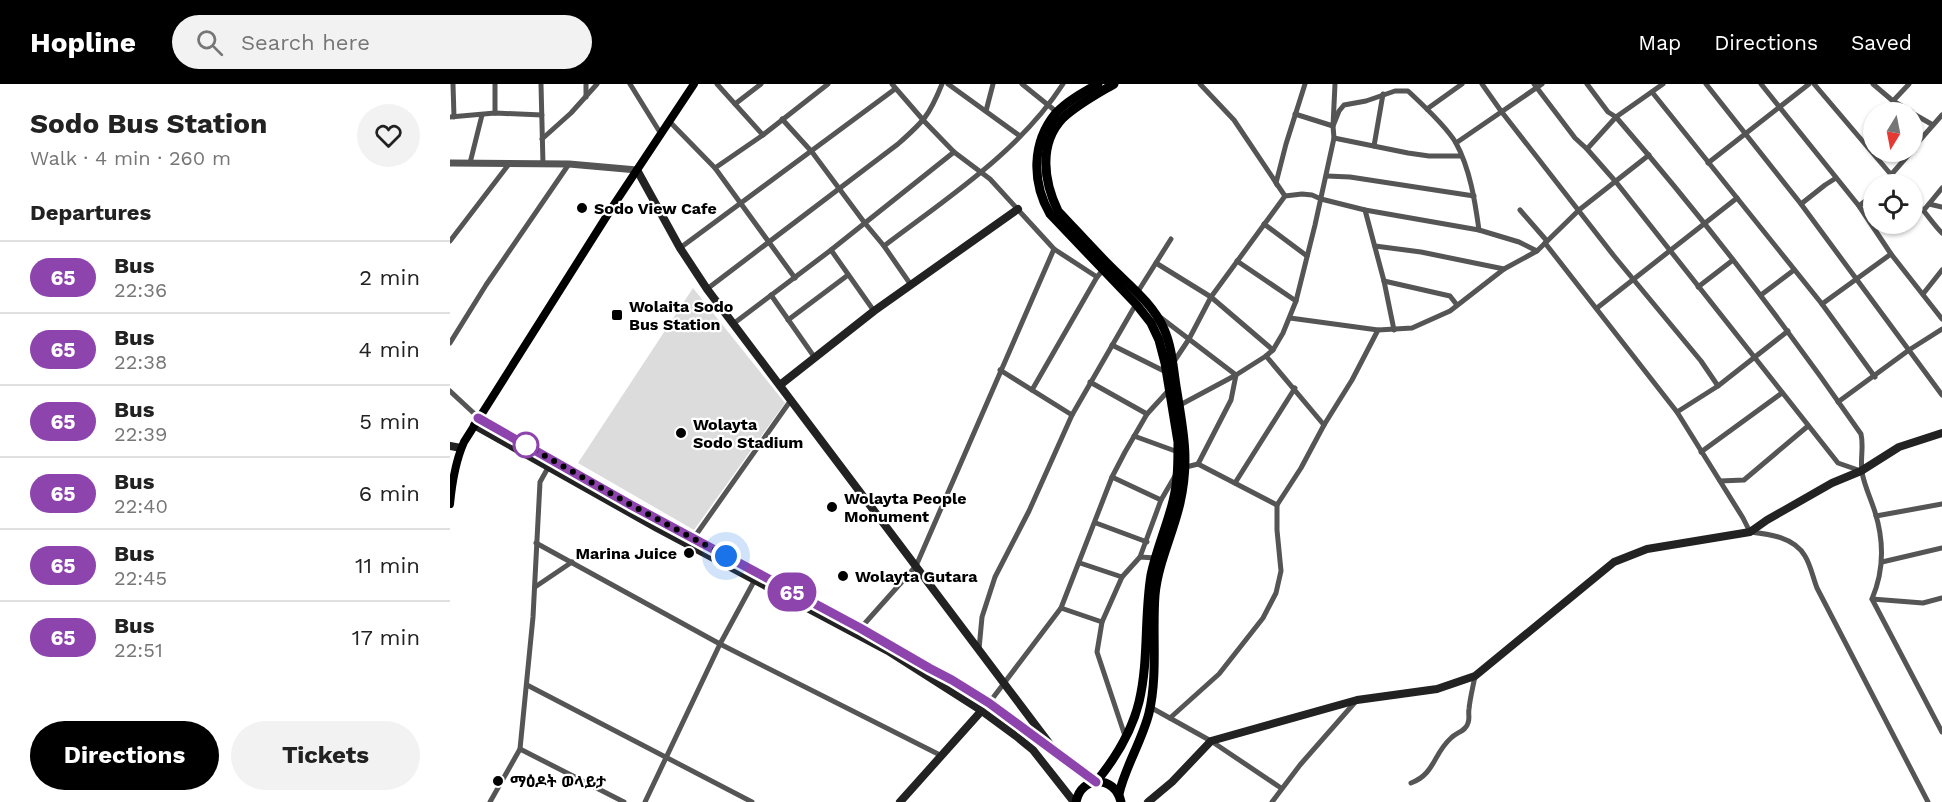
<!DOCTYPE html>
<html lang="en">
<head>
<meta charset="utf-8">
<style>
  body { margin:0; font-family:"Work Sans","Noto Sans Ethiopic",sans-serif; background:#f2f2f2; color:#222; height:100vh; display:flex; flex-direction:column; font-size:22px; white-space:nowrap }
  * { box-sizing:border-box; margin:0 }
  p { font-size:20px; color:#767676 }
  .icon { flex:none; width:33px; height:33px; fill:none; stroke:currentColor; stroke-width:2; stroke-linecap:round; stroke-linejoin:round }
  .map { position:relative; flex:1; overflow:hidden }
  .panel { display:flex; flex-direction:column; background:#fff; width:450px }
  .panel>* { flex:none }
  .badge { padding:0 12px; border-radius:20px; font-size:21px; line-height:39px }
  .needle { width:39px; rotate:190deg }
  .controls { position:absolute; left:1413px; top:18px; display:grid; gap:12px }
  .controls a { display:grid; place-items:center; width:60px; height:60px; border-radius:50%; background:#fff; box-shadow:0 2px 4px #0004; font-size:30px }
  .you { position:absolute; width:30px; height:30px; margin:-15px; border:4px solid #fff; border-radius:50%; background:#1a73e8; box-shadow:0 0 0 9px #1a73e833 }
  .map>.badge { position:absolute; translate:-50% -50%; box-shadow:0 0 0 3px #fff }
  h2 { padding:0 30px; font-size:22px; line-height:54px }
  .round { display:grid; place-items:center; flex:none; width:63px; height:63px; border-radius:32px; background:#f2f2f2 }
  .overview { display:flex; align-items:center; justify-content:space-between; height:102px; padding:0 30px }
  h1 { font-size:28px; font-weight:700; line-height:45px }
  .button { display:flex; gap:12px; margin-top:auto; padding:12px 30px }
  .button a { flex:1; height:69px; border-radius:36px; background:#000; color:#fff; font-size:24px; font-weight:700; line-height:69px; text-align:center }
  .button a+a { background:#f2f2f2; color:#222 }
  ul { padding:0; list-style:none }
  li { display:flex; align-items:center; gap:18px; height:72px; padding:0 30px; border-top:2px solid #e0e0e0 }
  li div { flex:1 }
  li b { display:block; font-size:22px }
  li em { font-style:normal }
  li .badge { min-width:66px; font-weight:700; text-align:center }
  header { display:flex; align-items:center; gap:36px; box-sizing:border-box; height:84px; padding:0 30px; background:#000; color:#fff }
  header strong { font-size:28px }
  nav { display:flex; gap:33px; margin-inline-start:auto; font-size:21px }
  .search { width:420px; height:54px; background:#f2f2f2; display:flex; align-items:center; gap:15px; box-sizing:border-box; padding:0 21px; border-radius:33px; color:#767676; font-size:22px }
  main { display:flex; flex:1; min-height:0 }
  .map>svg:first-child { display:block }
</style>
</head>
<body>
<header>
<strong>Hopline</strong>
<div class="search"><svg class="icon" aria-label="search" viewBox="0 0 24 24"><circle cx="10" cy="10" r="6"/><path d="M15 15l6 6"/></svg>Search here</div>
<nav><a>Map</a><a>Directions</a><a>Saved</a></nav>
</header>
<main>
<section class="panel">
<div class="overview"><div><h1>Sodo Bus Station</h1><p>Walk · 4 min · 260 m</p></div><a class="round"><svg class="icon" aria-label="heart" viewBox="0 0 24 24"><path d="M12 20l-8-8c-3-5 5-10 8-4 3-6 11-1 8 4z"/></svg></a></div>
<h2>Departures</h2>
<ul>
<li><span class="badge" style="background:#8e44ad;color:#fff">65</span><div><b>Bus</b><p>22:36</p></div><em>2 min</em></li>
<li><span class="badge" style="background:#8e44ad;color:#fff">65</span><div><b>Bus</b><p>22:38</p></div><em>4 min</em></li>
<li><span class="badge" style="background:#8e44ad;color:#fff">65</span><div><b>Bus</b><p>22:39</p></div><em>5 min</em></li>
<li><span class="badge" style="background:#8e44ad;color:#fff">65</span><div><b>Bus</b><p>22:40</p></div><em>6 min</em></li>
<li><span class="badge" style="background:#8e44ad;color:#fff">65</span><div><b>Bus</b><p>22:45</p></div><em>11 min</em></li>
<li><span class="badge" style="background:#8e44ad;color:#fff">65</span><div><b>Bus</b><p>22:51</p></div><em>17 min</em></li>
</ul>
<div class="button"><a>Directions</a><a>Tickets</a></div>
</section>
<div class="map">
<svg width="1492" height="718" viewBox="0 0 1492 718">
  <rect width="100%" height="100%" fill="#fff"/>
  <polygon fill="#dcdcdc" points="243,204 335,319 244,446 128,379"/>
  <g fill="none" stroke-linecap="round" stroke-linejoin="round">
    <g stroke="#555" stroke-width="5">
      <polyline points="3,0 4,33"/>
      <polyline points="45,0 45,29"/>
      <polyline points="91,0 93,80"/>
      <polyline points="180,0 211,50"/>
      <polyline points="267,0 313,51"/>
      <polyline points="442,0 474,37 504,68 540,95 604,165 647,193"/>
      <polyline points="498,0 570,52"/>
      <polyline points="572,0 608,29"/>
      <polyline points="750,0 784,36 835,112"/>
      <polyline points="1032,0 1051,27 1164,172 1251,277 1268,302"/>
      <polyline points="1084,0 1125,54 1137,65 1166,98 1388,379 1411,387"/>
      <path d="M1137 0 1158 28 1166 33C1254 135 1335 240 1411 350 1414 363 1410 375 1412 388 1414 401 1421 415 1425 428 1434 457 1434 487 1422 515L1492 648"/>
      <polyline points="1256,0 1351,120 1492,311"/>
      <polyline points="1311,0 1409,122 1441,170 1492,235"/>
      <polyline points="1364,0 1449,100"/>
      <polyline points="1423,0 1443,17 1462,28"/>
      <polyline points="1202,8 1372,220 1425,293"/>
      <polyline points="136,13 136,0"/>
      <polyline points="1443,17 1459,0"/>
      <polyline points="285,20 311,0"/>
      <polyline points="977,25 1012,0"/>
      <polyline points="536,27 543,0"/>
      <polyline points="1462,29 1483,41"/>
      <polyline points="845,30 883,42 885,0"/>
      <polyline points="0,33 45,29 92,31"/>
      <polyline points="332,35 362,68 414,138 434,162 461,201"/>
      <polyline points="219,37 265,84 345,194"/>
      <polyline points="884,54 958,69 979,72 1011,72"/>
      <polyline points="92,55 121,29 147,0"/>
      <polyline points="1006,59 1092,0"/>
      <polyline points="924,62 933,10"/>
      <polyline points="1137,65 1166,33 1213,0"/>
      <polyline points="1462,65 1492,31"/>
      <polyline points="20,79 32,31"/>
      <polyline points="1258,79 1359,0"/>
      <polyline points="265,84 313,51 378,0"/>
      <polyline points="877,92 900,93 1024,112"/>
      <polyline points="1433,100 1461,68"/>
      <polyline points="827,101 826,99 836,60 855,0"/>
      <path d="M1462 114C1474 125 1481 138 1492 149"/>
      <polyline points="1351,120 1375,101 1386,94"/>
      <polyline points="1479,120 1492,123"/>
      <polyline points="1409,122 1424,110"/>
      <polyline points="915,126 934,197 944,246"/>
      <polyline points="1070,126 1097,157"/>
      <polyline points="1474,126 1492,104"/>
      <polyline points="814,140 857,172"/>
      <polyline points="0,157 59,80"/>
      <path d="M1095 159 1227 328 1293 434 1300 448C1319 450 1344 453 1355 472 1361 482 1363 494 1367 504L1478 718"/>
      <path d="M434 162C497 114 569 68 613 0"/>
      <polyline points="925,162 971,168 1054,185"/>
      <polyline points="230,164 445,5"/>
      <polyline points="381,166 424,227"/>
      <polyline points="787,177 846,217"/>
      <polyline points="706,179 761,213 823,266"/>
      <polyline points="934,197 1000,212 1007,221"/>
      <polyline points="1248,203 1283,176"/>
      <path d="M257 205 448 60C474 37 479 32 492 0"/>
      <polyline points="687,209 721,155"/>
      <polyline points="1473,210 1492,186"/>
      <polyline points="321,211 365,274"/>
      <polyline points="1311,211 1344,186"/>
      <polyline points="1372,220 1441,170"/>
      <polyline points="1147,224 1287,114"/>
      <polyline points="710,233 786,291 781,316 748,380"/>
      <polyline points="840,234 928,246"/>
      <polyline points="338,236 398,191"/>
      <polyline points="283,240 381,166 504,68"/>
      <polyline points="0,259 36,201 119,80"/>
      <polyline points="662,261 716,288"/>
      <polyline points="816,272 874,341"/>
      <polyline points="723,279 739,255 761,213 835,112 852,110 862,111 871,115 915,126 1029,146"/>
      <polyline points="550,286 622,331"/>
      <polyline points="640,298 697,330"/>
      <polyline points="582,306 647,193 653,186"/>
      <polyline points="0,307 29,334"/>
      <polyline points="1388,318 1459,266 1492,245"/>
      <path d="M730 321 786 291 816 272 823 266 833 249 846 217 865 141 884 54 883 42 889 27 894 21 916 17 945 7H958C973 21 996 42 1006 59 1020 85 1025 117 1029 146L1069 158 1087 167"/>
      <polyline points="1227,328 1268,302 1338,247"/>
      <polyline points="684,352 728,368"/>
      <polyline points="1251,368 1332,309"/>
      <polyline points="736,383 748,380 827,421"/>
      <polyline points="662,393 711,416"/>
      <polyline points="1270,397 1294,396 1358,342"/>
      <polyline points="785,399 845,304"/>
      <polyline points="1426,432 1492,420"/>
      <polyline points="646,439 697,458"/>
      <polyline points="243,455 341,316"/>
      <polyline points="86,459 270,560 492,672"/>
      <polyline points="690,473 711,416 725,392"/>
      <polyline points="1432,478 1492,464"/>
      <polyline points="630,479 672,493"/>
      <polyline points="85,503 122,478"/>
      <polyline points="1422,515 1473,519 1492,514"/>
      <polyline points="611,524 652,538"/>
      <polyline points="408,547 466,482 604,165"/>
      <polyline points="529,565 532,533 545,493 579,427 622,331 686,220"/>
      <polyline points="77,601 302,718"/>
      <polyline points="539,619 611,524 662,393 675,368 697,330 719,306"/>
      <polyline points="700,623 761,657 831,704"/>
      <polyline points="720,634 769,590 813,534 826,509 831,487 827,446 827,421 851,384 874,341 902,296 928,246 962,244 1000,227 1054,185 1087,167 1129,126 1199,71"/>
      <polyline points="675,652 647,568 652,538 672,493 690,473 705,474"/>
      <polyline points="70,665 174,718"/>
      <path d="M961 699C985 690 983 670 1001 654 1007 648 1016 647 1018 639 1020 634 1018 630 1019 625 1020 614 1023 603 1025 592"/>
      <polyline points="40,718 70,665 83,533 90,398 99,382"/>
      <polyline points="195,718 270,560 308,490"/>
      <polyline points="822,718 850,681 907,616"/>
    </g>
    <polyline stroke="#555" stroke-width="7" points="0,79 119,80 187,86"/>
    <g stroke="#222" stroke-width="8">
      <polyline points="187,86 230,164 257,205 608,671"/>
      <polyline points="330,301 424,227 568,125"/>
      <polyline points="29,334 181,421 410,544 479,584 502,596 539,619 646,698"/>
      <polyline points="24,341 207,444 438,567 532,627 566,652 583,666 624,718"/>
      <polyline points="0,362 11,364"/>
      <polyline points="450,718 534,624"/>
      <polyline points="698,718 722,698 761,657 907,616 987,605 1025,592 1164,478 1197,465 1300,448 1317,436 1382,399 1411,387 1449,363 1492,349"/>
    </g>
    <path stroke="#000" stroke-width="8" d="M0 420C2 399 5 378 14 358L165 119 244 0"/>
    <g stroke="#000" stroke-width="9">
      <path d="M664 0C647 10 628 20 613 34 588 60 594 98 608 127 626 146 643 165 661 183 680 202 703 220 714 245 722 263 723 283 726 302 733 346 740 375 730 419 723 450 708 479 705 511 702 550 708 591 699 629 692 657 675 683 669 710"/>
      <path d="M646 698C664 676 682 647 689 618 699 577 694 533 701 491 706 466 717 442 723 417 728 398 728 378 728 358L715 279 709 256 701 239 686 220 600 130C582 99 581 59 606 29 617 17 634 8 648 0"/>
      <path d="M626 718C631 691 665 691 671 718"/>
    </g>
  </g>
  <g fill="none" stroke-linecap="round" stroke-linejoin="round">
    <defs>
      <polyline id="line" points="28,334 181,421 410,544 479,584 502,596 539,619 646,698"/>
    </defs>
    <use href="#line" stroke="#fff" stroke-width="14"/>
    <use href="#line" stroke="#8e44ad" stroke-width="9"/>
    <polyline stroke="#000" stroke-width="6" stroke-dasharray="0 10.8" points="76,361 181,421 276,472"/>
  </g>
  <g fill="#000" stroke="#fff" stroke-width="2">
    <circle cx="132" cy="124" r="6"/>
    <rect x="161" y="225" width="12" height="12" rx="3"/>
    <circle cx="231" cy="349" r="6"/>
    <circle cx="382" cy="423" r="6"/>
    <circle cx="239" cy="469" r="6"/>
    <circle cx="393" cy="492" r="6"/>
    <circle cx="48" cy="697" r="6"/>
  </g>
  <circle fill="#fff" stroke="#8e44ad" stroke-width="3" cx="76" cy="361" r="12"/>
  <g text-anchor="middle" stroke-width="4.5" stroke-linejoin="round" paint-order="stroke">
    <g font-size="16" font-weight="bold" fill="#000" stroke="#fff" text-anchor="start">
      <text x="144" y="130">Sodo View Cafe</text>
      <text x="179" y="228">Wolaita Sodo<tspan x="179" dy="18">Bus Station</tspan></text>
      <text x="243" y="346">Wolayta<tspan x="243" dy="18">Sodo Stadium</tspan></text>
      <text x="394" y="420">Wolayta People<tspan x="394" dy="18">Monument</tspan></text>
      <text x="227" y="475" text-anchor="end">Marina Juice</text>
      <text x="405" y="498">Wolayta Gutara</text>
      <text x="60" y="703">ማዕዶት ወላይታ</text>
    </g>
  </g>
</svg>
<div class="controls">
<a><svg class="needle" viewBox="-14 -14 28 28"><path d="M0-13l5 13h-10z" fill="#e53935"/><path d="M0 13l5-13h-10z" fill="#767676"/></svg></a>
<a><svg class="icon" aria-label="locate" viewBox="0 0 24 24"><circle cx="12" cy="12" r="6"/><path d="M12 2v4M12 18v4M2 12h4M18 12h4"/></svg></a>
</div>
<div class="you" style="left:276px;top:472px"></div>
<b class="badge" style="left:342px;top:508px;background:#8e44ad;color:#fff">65</b>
</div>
</main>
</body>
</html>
